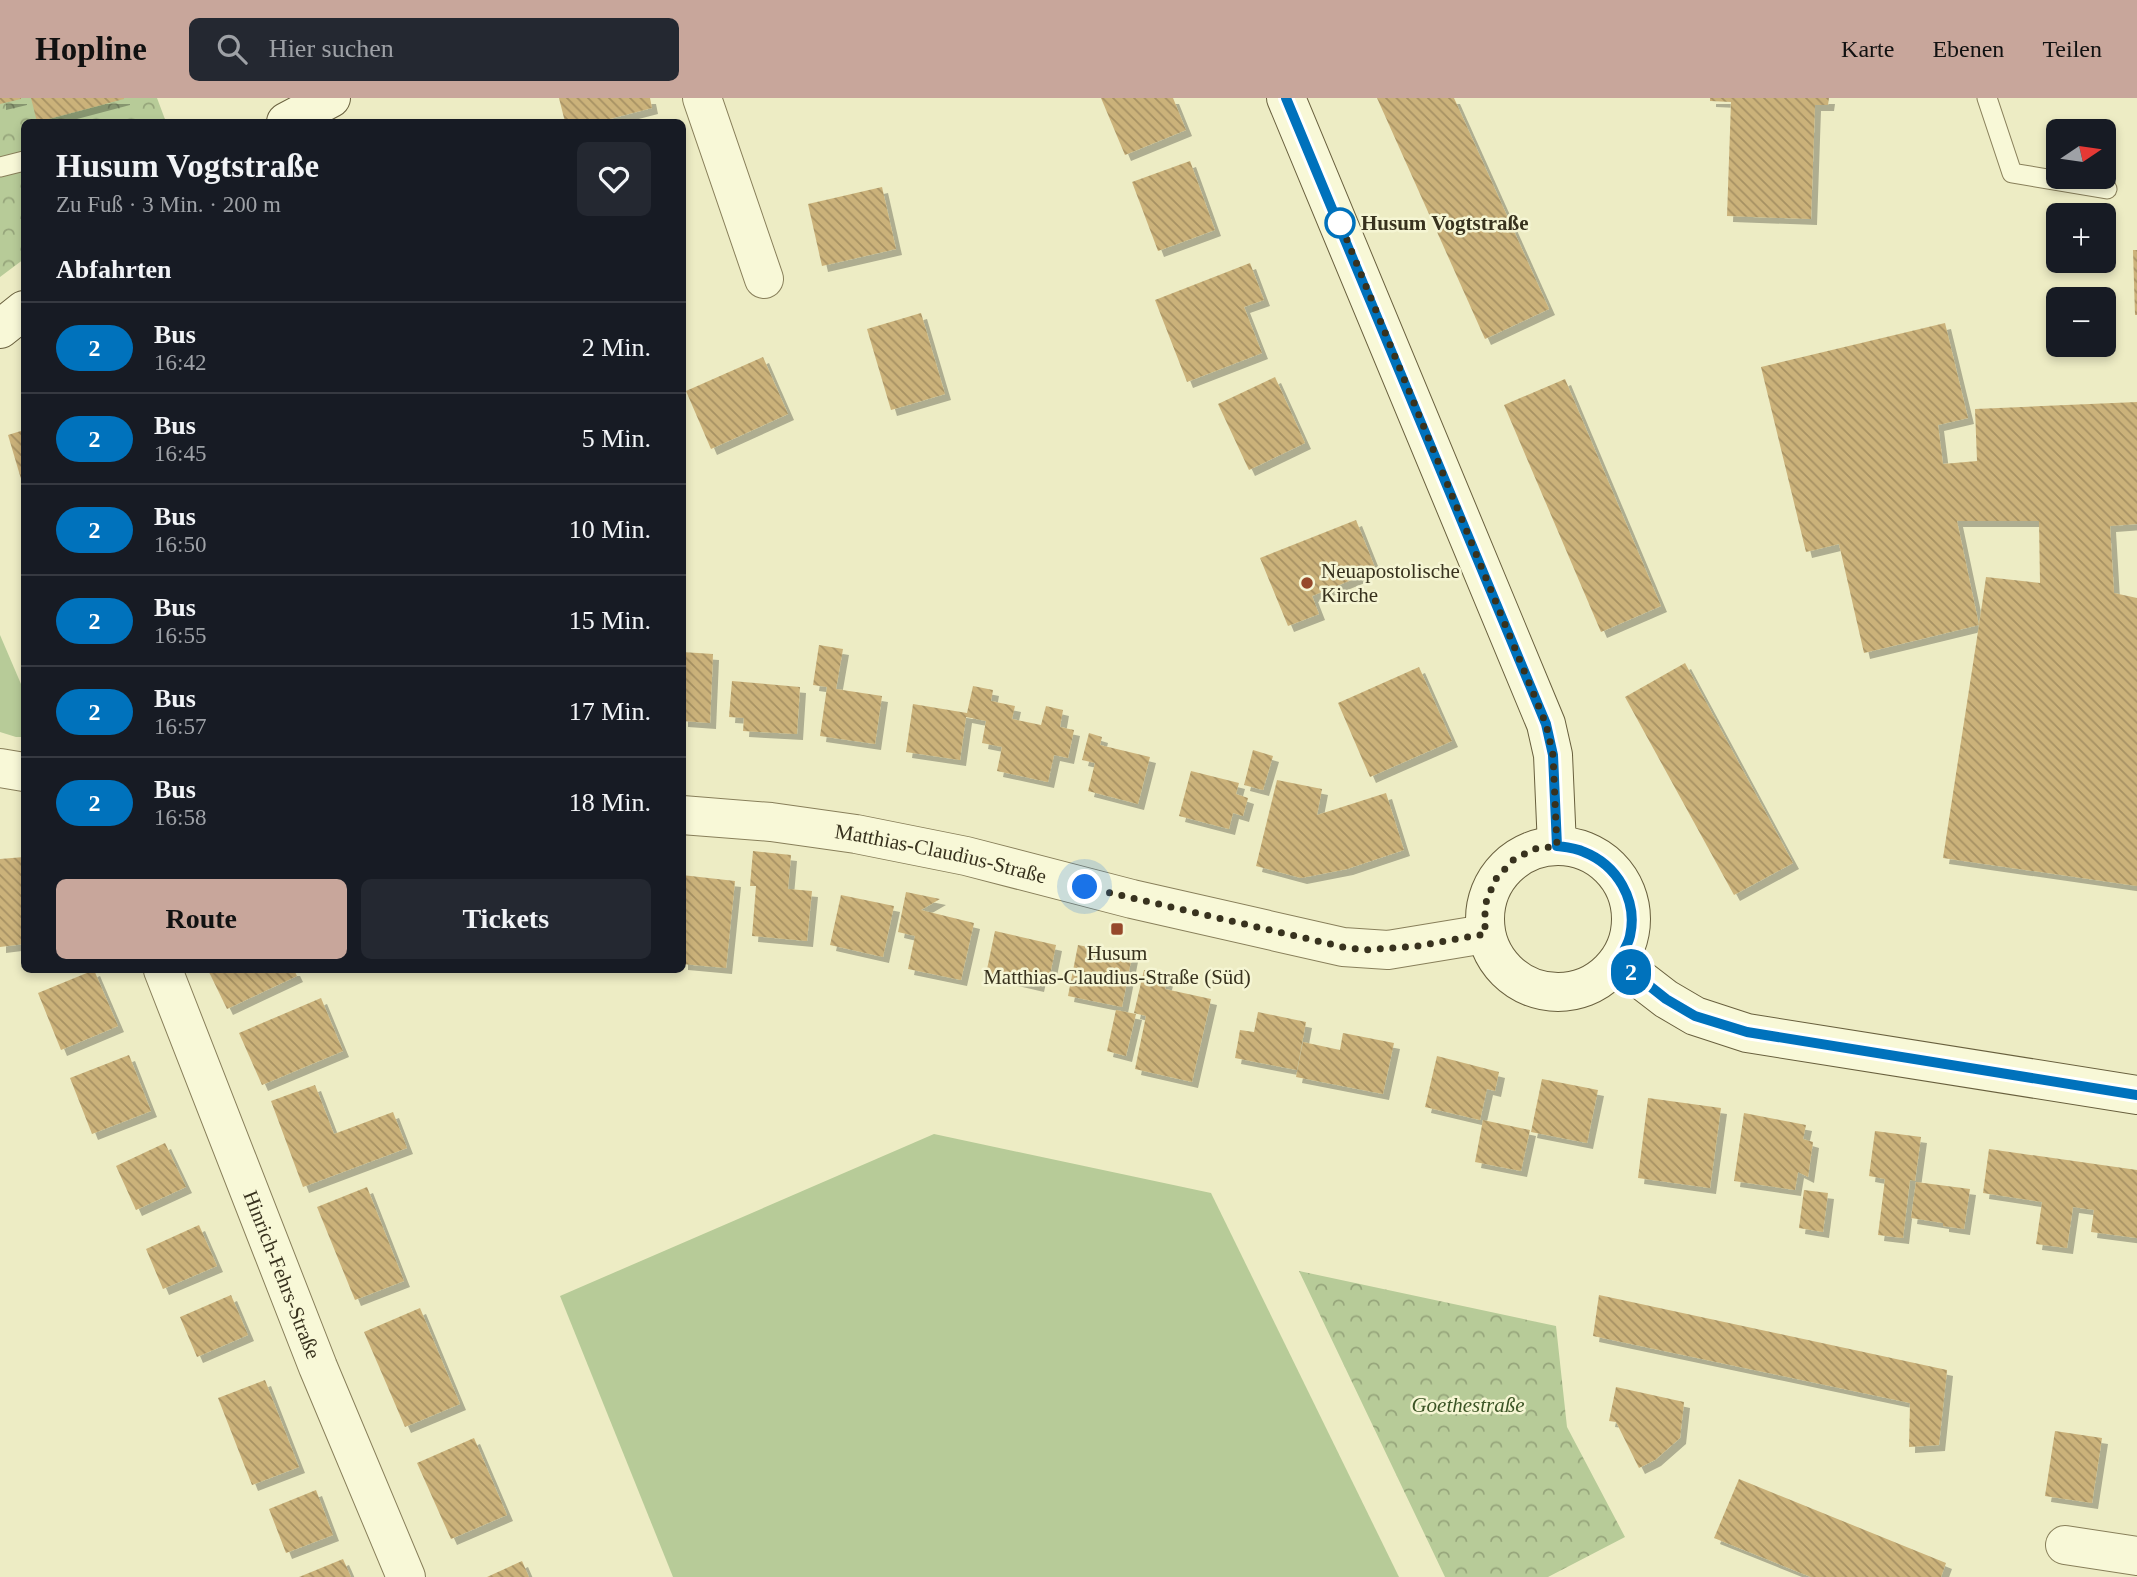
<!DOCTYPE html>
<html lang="de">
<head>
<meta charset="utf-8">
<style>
  body { margin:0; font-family:Georgia,serif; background:#242831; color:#f1f3f6; height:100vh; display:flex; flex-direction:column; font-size:26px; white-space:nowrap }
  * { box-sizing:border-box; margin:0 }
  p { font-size:23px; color:#9ea1a6 }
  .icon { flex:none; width:38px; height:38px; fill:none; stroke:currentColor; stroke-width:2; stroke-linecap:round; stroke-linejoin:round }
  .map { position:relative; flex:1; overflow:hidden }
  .side { position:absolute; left:21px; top:21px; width:665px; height:854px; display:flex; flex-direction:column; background:#171b24; border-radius:10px; box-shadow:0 4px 10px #0003 }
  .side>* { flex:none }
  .badge { padding:0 14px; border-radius:23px; font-size:24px; line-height:46px }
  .needle { width:46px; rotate:77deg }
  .controls { position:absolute; left:2046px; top:21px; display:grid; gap:14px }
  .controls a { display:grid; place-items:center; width:70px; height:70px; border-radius:10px; background:#171b24; box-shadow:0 4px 10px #0003; font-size:35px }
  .you { position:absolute; width:35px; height:35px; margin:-18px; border:5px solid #fff; border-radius:50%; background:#1a73e8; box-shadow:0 0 0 10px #1a73e833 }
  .map>.badge { position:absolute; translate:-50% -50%; box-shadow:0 0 0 4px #fff }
  h2 { padding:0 35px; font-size:26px; line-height:63px }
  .round { display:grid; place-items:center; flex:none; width:74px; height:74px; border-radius:10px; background:#242831 }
  .headline { display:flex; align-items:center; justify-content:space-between; height:119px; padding:0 35px }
  h1 { font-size:33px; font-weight:700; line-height:52px }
  .primary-button { display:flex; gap:14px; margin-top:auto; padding:14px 35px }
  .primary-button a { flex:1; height:80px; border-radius:10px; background:#c8a69b; color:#111; font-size:28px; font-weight:700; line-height:80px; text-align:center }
  .primary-button a+a { background:#242831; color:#f1f3f6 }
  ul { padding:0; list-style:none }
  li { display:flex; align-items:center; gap:21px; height:91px; padding:0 35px; border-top:2px solid #363941 }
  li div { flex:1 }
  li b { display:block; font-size:26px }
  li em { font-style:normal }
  li .badge { min-width:77px; font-weight:700; text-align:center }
  header { display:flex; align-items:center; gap:42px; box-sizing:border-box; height:98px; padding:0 35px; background:#c8a69b; color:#111 }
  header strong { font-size:33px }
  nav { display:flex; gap:38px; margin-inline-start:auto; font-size:24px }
  .search { width:490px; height:63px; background:#242831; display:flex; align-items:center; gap:18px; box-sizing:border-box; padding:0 24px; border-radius:10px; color:#9ea1a6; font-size:26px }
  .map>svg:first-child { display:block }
</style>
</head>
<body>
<header>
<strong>Hopline</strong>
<div class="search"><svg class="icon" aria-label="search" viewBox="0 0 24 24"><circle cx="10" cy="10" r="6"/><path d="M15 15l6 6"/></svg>Hier suchen</div>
<nav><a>Karte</a><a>Ebenen</a><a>Teilen</a></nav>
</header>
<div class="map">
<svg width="2137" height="1479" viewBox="0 0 2137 1479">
  <defs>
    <pattern id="park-crowns" width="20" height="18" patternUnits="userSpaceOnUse" patternTransform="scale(1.75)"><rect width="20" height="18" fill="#b7cb98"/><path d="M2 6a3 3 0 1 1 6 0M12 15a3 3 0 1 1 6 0" fill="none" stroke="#96a57b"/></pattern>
    <pattern id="building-back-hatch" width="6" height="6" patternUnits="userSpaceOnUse" patternTransform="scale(1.75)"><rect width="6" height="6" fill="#cbb27a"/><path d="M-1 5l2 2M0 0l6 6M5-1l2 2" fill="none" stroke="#a69163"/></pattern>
    <filter id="shadow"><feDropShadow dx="6" dy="6" stdDeviation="0" flood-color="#0004"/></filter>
  </defs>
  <rect width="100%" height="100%" fill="#edecc4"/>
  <g fill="#b7cb98">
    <polygon points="0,537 24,593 24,639 16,639 0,634"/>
    <polygon points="934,1036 1211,1095 1399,1479 673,1479 560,1198"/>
  </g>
  <g fill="url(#park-crowns)">
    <polygon points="0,0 157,0 166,24 24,24 24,161 0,179"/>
    <polygon points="1299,1173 1556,1228 1567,1329 1625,1439 1548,1479 1445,1479"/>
  </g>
  <g fill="url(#building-back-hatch)" fill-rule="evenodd" filter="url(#shadow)">
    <polygon points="0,0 21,0 21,1 0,6"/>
    <polygon points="31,0 124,0 124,1 37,24"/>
    <polygon points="559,0 650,0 652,10 598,24 565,24"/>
    <polygon points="1101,0 1173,0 1186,32 1125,57"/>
    <polygon points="1377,0 1454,0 1549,211 1485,241"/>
    <polygon points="1710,0 1829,0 1828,7 1815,7 1811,121 1727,118 1731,4 1710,3"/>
    <polygon points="1190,63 1215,132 1158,153 1132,84"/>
    <polygon points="882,89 896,151 822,168 808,106"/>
    <polygon points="2133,152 2137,152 2137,217 2135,217"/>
    <polygon points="1250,165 1264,202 1244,209 1262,255 1187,284 1155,202"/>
    <polygon points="921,215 945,296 891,312 867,231"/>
    <path d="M1945 225 1968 320 1938 327 1943 366 1977 363 1975 311 2137 304V426L2110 428 2114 495 2137 500V788L1943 760 1979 527 1864 555 1839 446 1806 454 1761 269ZM1957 423H2039L2040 485 1986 479 1979 527Z"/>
    <polygon points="763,259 788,316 711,351 686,293"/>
    <polygon points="1275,279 1305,345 1249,372 1218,306"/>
    <polygon points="1565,281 1661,508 1601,534 1504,307"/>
    <polygon points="24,332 24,391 8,337"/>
    <polygon points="1356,422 1376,472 1312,498 1319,516 1288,528 1260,460"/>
    <polygon points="819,547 843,551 836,591 882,598 875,646 820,638 827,589 813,587"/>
    <polygon points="682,554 713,556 710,625 682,623"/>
    <polygon points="1685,565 1793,765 1734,797 1625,599"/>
    <polygon points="1419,569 1452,643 1370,679 1338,605"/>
    <polygon points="732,583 800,589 797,636 743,633 744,620 729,619"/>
    <polygon points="973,588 993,592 991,603 1015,608 1012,621 1041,627 1046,608 1063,612 1060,629 1074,632 1068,660 1054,657 1048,684 997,673 1002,649 982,645 986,623 966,619 960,662 906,654 913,606 967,615"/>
    <polygon points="1089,635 1102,639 1100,647 1150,659 1138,706 1088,693 1095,665 1082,662"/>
    <polygon points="1253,652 1273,658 1263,692 1244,687"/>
    <polygon points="1191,673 1239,685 1236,696 1248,700 1243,718 1233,715 1229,731 1179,718"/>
    <polygon points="1277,682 1322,691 1317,717 1386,695 1404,752 1347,771 1301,780 1256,768"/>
    <polygon points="753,753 791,757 788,791 812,793 807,843 752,838 756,788 750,788"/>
    <polygon points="24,759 24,846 0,849 0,761"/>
    <polygon points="682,777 735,783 726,870 682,866"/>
    <polygon points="906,794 940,801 921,812 974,825 961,882 908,871 915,838 898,834"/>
    <polygon points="841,797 894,808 883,859 830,847"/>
    <polygon points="995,833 1056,847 1049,882 1040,879 1038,888 986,876"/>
    <polygon points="1078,847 1132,858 1122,909 1068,898"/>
    <polygon points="94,872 118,928 61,952 38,895"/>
    <polygon points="208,872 294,872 297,878 227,911"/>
    <polygon points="1144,872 1168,877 1165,891 1211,901 1192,984 1135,971 1146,918 1134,915"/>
    <polygon points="321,900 343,953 262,987 239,935"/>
    <polygon points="1116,912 1136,916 1126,958 1107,953"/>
    <polygon points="1258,914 1306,924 1297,972 1235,960 1240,932 1254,934"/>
    <polygon points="1343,935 1394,945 1383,996 1296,979 1303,944 1340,952"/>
    <polygon points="129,957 151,1013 92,1036 70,980"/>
    <polygon points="1437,958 1499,974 1495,993 1487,991 1480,1022 1425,1009"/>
    <polygon points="1542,981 1598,992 1587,1045 1531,1034"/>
    <polygon points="315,987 334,1036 393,1014 407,1050 303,1089 271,1003"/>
    <polygon points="1648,1000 1721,1010 1710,1090 1638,1080"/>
    <polygon points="1744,1015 1806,1027 1803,1041 1813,1044 1808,1079 1798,1074 1795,1092 1734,1083"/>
    <polygon points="1483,1022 1530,1032 1521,1073 1475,1064"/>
    <polygon points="1875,1033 1921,1039 1915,1083 1910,1082 1903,1140 1878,1137 1885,1081 1869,1078"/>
    <polygon points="165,1045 186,1089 136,1112 116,1068"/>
    <polygon points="1989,1051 2137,1072 2137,1140 2091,1134 2094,1112 2073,1109 2067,1150 2036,1146 2042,1104 1983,1095"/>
    <polygon points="1916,1084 1970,1091 1964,1131 1943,1128 1943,1125 1911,1120"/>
    <polygon points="367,1089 404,1183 355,1202 317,1109"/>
    <polygon points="1804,1092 1828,1095 1823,1134 1799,1130"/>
    <polygon points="199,1127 217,1168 163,1191 146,1151"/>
    <polygon points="231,1197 248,1237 197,1259 180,1219"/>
    <polygon points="1599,1197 1947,1272 1939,1347 1909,1349 1910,1305 1593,1238"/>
    <polygon points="420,1210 460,1306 405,1329 364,1234"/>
    <polygon points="265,1282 299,1369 252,1387 218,1300"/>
    <polygon points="1616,1289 1684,1304 1680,1340 1655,1362 1639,1370 1616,1324 1609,1323"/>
    <polygon points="2055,1333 2102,1340 2092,1405 2045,1398"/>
    <polygon points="474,1340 507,1417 451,1441 417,1365"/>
    <polygon points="1739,1381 1946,1465 1941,1479 1811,1479 1714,1440"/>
    <polygon points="316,1392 333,1437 286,1455 269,1411"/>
    <polygon points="343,1461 351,1479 299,1479"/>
    <polygon points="522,1463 529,1479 487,1479"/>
  </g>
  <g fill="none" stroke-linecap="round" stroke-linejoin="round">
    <defs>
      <g id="lane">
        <polyline points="1987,0 2012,75 2107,91"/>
        <polyline points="0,69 24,63"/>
      </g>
      <g id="street">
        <polyline points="702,0 764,181"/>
        <polyline points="0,670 24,674"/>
        <path id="s1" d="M682 717 771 724 856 736 966 758 1132 801 1343 849 1388 852 1485 836"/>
        <path id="s2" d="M163 872 318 1269 406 1479"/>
        <polyline points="2065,1447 2137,1458"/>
      </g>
      <g id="secondary">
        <polyline points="1286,0 1546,626 1553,657 1557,748"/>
        <polyline points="286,24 331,0"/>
        <polyline points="0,231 24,212"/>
        <circle cx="1558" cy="821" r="73"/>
        <polyline points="1618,864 1666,901 1695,918 1747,935 2137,997"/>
      </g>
    </defs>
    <use href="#lane" stroke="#887f5a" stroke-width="21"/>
    <use href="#street" stroke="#887f5a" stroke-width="40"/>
    <use href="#secondary" stroke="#69603e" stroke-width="40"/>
    <use href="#lane" stroke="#f8f8d7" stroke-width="19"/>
    <use href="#street" stroke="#f8f8d7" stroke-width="38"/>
    <use href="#secondary" stroke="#f8f8d7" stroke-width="38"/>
  </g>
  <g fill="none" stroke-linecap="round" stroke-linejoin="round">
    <defs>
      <path id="line" d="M1286 0 1546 626 1553 657 1557 748C1565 749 1576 750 1584 754 1617 767 1638 802 1630 838 1628 847 1622 856 1618 863L1666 901 1695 918 1747 934 2137 997"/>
    </defs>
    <use href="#line" stroke="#fff" stroke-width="16"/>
    <use href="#line" stroke="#0072bc" stroke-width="10"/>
    <polyline stroke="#38321e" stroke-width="7" stroke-dasharray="0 12.6" points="1085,789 1343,849 1365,852 1418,848 1485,836 1485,807 1495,782 1513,762 1534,751 1557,748 1553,657 1546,626 1340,125"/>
  </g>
  <circle fill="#fff" stroke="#0072bc" stroke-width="3.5" cx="1340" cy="125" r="14"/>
  <g fill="#96482b" stroke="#f5f5d3" stroke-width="2.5">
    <circle cx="1307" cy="485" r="7"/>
    <rect x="1110" y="824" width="14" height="14" rx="3.5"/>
  </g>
  <g text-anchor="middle" stroke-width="5" stroke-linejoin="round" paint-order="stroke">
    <g font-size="21" font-weight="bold" fill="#38321e" stroke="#f5f5d3" text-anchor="start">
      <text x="1361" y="132">Husum Vogtstraße</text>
    </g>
    <g font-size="21" fill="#38321e" stroke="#f5f5d3" text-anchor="start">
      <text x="1321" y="480">Neuapostolische<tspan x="1321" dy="24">Kirche</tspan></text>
      <text x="1117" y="862" text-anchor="middle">Husum<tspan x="1117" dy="24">Matthias-Claudius-Straße (Süd)</tspan></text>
    </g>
    <g font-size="21" fill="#38321e" stroke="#f5f5d3">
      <text dy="7" stroke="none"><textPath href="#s1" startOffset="262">Matthias-Claudius-Straße</textPath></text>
      <text dy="7" stroke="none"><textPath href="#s2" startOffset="327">Hinrich-Fehrs-Straße</textPath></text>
    </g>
    <g font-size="21" font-style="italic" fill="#3b5425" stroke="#f5f5d3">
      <text x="1468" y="1314">Goethestraße</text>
    </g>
  </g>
</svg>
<div class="controls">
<a><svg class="needle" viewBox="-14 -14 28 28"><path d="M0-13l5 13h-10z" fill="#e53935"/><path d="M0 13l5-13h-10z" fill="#9ea1a6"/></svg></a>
<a>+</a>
<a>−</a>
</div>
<div class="you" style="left:1085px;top:789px"></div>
<b class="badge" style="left:1631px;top:874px;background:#0072bc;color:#fff">2</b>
<section class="side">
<div class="headline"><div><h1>Husum Vogtstraße</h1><p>Zu Fuß · 3 Min. · 200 m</p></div><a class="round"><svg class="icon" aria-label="heart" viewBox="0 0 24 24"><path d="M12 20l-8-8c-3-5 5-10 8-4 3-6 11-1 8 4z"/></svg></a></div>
<h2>Abfahrten</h2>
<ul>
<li><span class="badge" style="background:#0072bc;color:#fff">2</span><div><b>Bus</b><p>16:42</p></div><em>2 Min.</em></li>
<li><span class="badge" style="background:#0072bc;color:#fff">2</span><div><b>Bus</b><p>16:45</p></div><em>5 Min.</em></li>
<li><span class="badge" style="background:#0072bc;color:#fff">2</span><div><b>Bus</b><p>16:50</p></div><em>10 Min.</em></li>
<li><span class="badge" style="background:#0072bc;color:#fff">2</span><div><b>Bus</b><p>16:55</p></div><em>15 Min.</em></li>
<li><span class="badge" style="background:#0072bc;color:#fff">2</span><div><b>Bus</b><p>16:57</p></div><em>17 Min.</em></li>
<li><span class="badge" style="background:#0072bc;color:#fff">2</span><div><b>Bus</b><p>16:58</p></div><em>18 Min.</em></li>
</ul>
<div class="primary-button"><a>Route</a><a>Tickets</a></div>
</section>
</div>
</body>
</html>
